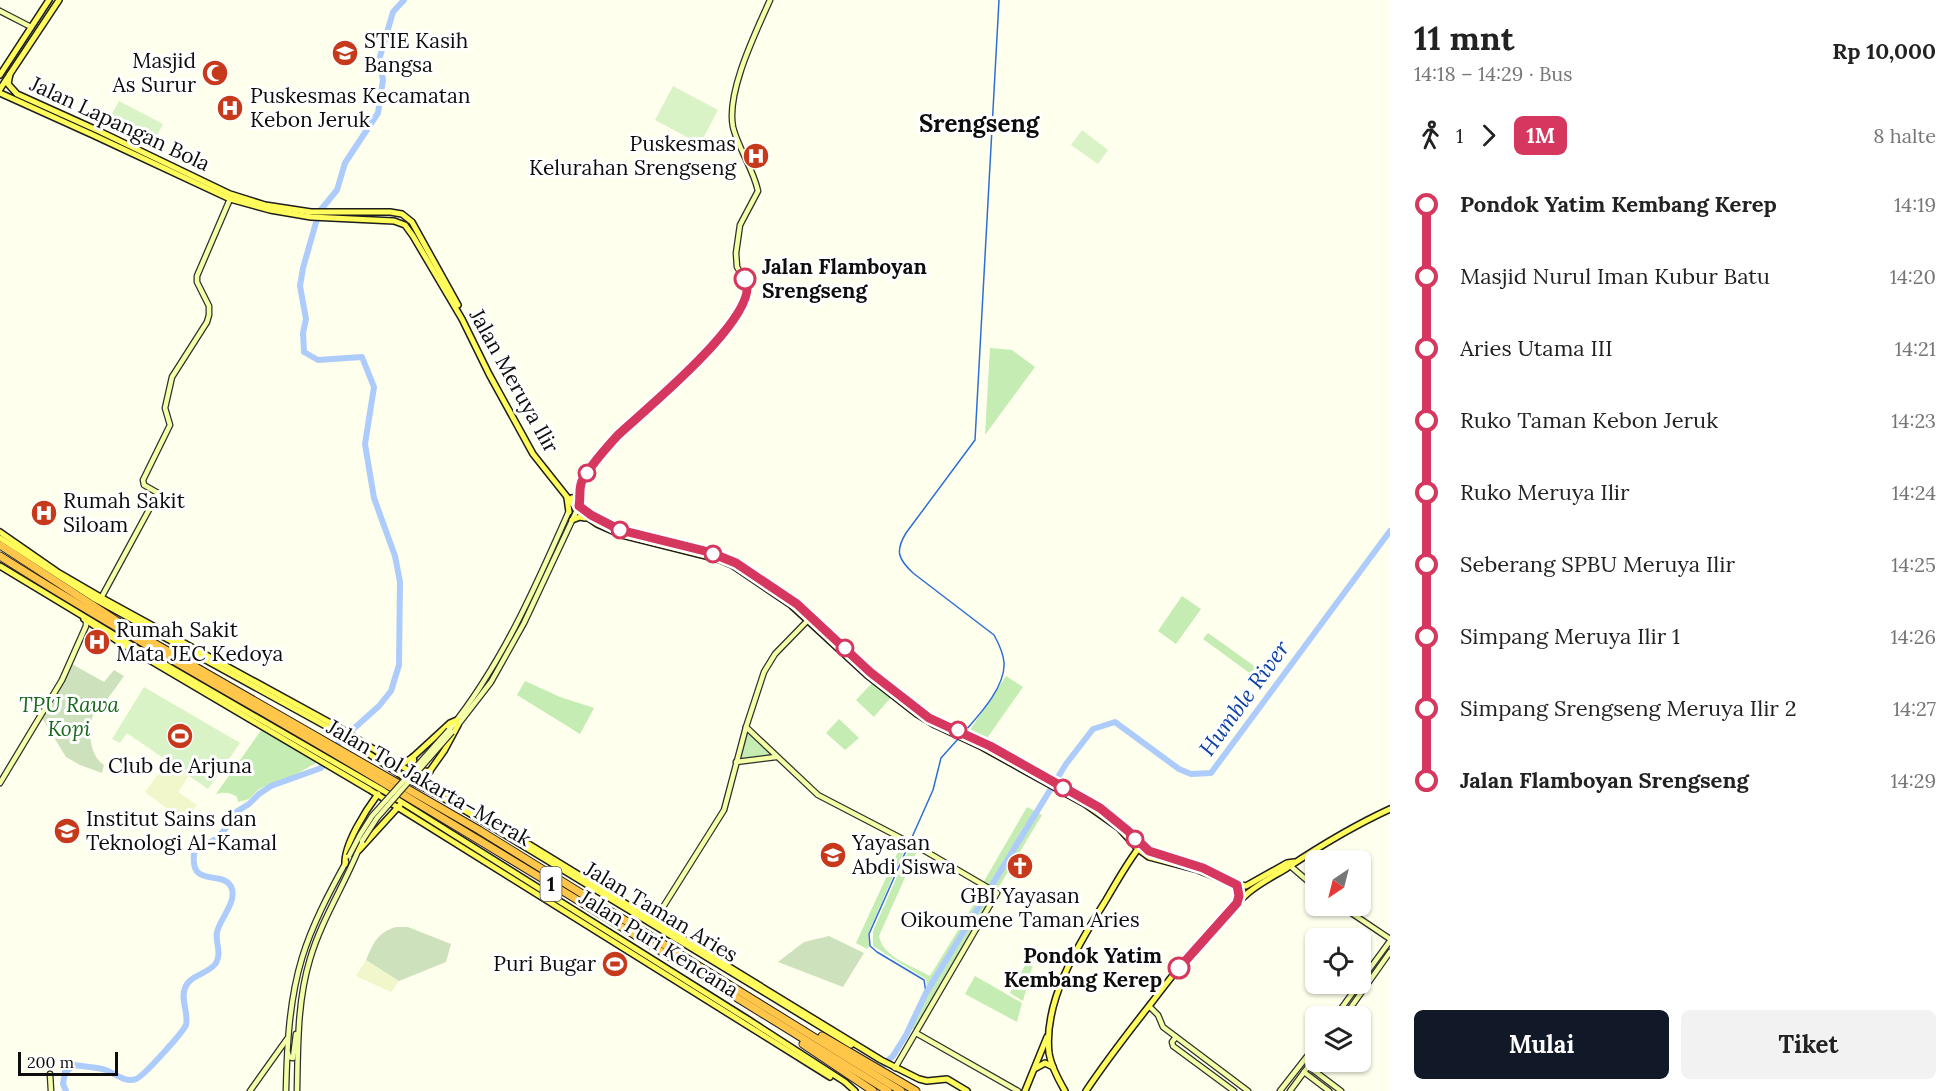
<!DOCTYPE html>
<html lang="id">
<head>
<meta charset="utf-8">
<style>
  body { margin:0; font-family:Lora,serif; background:#f2f2f2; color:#222; height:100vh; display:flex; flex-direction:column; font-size:22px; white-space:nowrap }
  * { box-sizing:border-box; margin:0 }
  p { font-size:20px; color:#767676 }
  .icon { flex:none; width:33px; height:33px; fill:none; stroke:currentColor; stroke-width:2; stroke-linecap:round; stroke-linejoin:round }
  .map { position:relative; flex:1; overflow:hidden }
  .panel { display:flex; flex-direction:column; background:#fff; width:570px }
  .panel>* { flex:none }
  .badge { padding:0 12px; border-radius:9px; font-size:21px; line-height:39px }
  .needle { width:39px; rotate:215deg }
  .controls { position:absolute; left:1305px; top:850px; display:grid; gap:12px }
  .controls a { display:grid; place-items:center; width:66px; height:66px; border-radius:9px; background:#fff; box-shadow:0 2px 4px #0004; font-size:30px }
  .scale { position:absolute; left:18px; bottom:15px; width:100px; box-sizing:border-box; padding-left:6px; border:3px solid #0d0d0d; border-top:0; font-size:16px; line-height:21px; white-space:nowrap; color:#0d0d0d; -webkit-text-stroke:4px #fff; paint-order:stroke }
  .map>.badge { position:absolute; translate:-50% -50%; box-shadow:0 0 0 3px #fff }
  .legs { display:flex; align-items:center; gap:9px; height:66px; padding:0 24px; font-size:20px }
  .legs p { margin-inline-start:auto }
  .overview { display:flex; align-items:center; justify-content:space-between; height:102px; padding:0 24px }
  h1 { font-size:33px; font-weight:700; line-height:45px }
  .cta { display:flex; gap:12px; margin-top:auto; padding:12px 24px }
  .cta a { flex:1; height:69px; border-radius:9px; background:#111827; color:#fff; font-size:24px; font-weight:700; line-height:69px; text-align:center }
  .cta a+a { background:#f2f2f2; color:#222 }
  ul { padding:0 24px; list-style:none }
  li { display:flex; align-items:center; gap:21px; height:72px; font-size:22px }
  li i { display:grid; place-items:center; width:9px; height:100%; margin:0 8px; background:currentColor }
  li i::after { content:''; width:15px; height:15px; margin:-8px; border:4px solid; border-radius:50%; background:#fff }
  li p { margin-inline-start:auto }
  li:first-child i { background:linear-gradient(#0000 50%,currentColor 0) }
  li:last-child i { background:linear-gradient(currentColor 50%,#0000 0) }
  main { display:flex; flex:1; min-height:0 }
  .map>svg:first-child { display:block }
</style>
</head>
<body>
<main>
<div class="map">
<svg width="1390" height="1091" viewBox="0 0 1390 1091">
  <rect width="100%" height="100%" fill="#feffec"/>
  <g fill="#f1f7ca">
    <polygon points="168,761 189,776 178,792 197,805 184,821 145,792"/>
    <polygon points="366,960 399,981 391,992 356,976"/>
  </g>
  <g fill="#c4ecb3">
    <polygon points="990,348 1012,350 1035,367 985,435"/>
    <polygon points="1182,596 1201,609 1176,644 1158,631"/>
    <polygon points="1208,633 1271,678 1266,685 1203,639"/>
    <polygon points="1006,676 1023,687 985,741 968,733"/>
    <polygon points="525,681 560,697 594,708 580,734 517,695"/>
    <polygon points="874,681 892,696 874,717 856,700"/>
    <polygon points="839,719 859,738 845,750 826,733"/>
    <path d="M262 729 319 761 290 778 269 784 258 790 249 799 238 802 237 797C230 792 224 792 216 794Z"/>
    <polygon points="747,730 773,756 740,758"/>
    <polygon points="1027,807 1042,815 997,890 983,883"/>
    <polygon points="902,843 907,844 868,934 869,946 867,949 856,943"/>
    <path d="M911 845 918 848 879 936C882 957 913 966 930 976L985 886 987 887 927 988 926 979 873 946V931Z"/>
    <polygon points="990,888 995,892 915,1030 910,1028 927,992"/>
    <polygon points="1035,947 1039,949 1035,957 1023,1001 1010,993"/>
    <polygon points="975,976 1022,1003 1017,1022 965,994"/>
  </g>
  <g fill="#cde2bc">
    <path d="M72 664 104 682 114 670 124 676C118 684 113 692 107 699 102 704 96 707 94 713 87 728 89 756 104 765L102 773 80 765 66 757 42 718Z"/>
    <path d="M396 927H408L451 944 446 962 399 981 366 960C373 943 378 932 396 927Z"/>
    <polygon points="829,936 864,953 843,987 778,962 804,942"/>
  </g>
  <g fill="#d9f3c6">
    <polygon points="673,86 718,110 700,144 655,120"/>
    <polygon points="119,101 163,124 151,147 106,125"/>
    <polygon points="1082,130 1108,150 1098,164 1071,145"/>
    <polygon points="144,687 240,743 208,789 127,733 120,743 112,739"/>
  </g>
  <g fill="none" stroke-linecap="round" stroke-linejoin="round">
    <g stroke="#2e6ed7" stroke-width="1.5">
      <path d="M965 731C980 714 1006 686 1004 662 1003 652 999 644 994 635L913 573C898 559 895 551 906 533L975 440 999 0"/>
      <polyline points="926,993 924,980 877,952 870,946 869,934 933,790 941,758 958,739"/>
    </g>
    <g stroke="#adccfb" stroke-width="6">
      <polyline points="876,1071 893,1056 906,1035 926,993 1066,764 1093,729 1115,722 1179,769 1191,774 1211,773 1390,531"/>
      <path d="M66 1091 63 1084 65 1072 75 1065C85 1067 97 1067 106 1070 116 1074 125 1083 136 1079 144 1076 183 1032 186 1025 189 1013 180 1000 185 988 189 975 209 974 216 963 222 952 215 943 217 932 220 919 236 903 232 889 225 868 190 890 194 854L196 850 216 839 226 828 236 812 249 804 259 794 271 786 321 768 340 741 379 706 391 691 399 665 400 582 395 556 374 498 365 444 374 387 362 357 318 360 304 352 303 333 306 319 300 286 303 268 319 212 337 190 345 163 378 113 383 80 379 60 393 12 404 0"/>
    </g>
    <defs>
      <g id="secondary">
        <polyline points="0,11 31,27"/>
        <polyline points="100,600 158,493 144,485 143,480 170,425 165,408 172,377 207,322 209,315 209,306 197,282 197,276 230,199"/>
        <path d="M457 726 491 682 524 623 577 510C581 499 577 488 583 478 593 463 606 448 618 435 654 399 744 335 747 283L737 267 736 253 740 225 758 191C753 168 738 148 733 127 726 92 756 32 770 0"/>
        <polyline points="746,727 818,795 920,848 997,893 895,1068"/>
        <path d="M449 730C502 664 535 588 569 511"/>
        <polyline points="736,762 776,757"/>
        <polyline points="0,783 62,680 86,626 86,621"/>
        <polyline points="1288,864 1316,888"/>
        <polyline points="1341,906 1390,939"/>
        <polyline points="653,923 724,810 746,727 764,672 775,654 810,618"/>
        <polyline points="1360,982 1390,941"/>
        <polyline points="1149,1006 1158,1015 1163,1027 1248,1091"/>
        <polyline points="1335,1017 1359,984"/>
        <polyline points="1344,1017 1390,952"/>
        <polyline points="916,1033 1018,1091"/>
        <polyline points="1176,1037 1172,1042 1173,1046 1234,1091"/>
        <polyline points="288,1053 289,1057 293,1058 296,1034"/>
        <polyline points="1308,1066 1341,1091"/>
        <polyline points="1304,1072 1329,1091"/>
        <polyline points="50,1074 51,1091"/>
        <polyline points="250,1091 287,1039"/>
        <path d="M286 1091C287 1046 289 1001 302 958 312 925 329 893 346 862"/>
        <path d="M297 1091C298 1046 297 1002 310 959 322 918 347 881 362 841"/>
        <polyline points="1280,1091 1316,1045"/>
        <polyline points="1290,1091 1316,1056"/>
      </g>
      <g id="primary">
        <polyline points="10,74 8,84 17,94 99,131 230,194 265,205 311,212 390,212 402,214 412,222 458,305"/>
        <polyline points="0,75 49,0"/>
        <polyline points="0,89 59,0"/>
        <polyline points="0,93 93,135 230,199 270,210 311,217 394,221 405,225 413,236 462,319 489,374 533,454 579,512 597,524 622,535 718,559 732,565 791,605 867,675 917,714 935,725 982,747 1085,804 1119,828 1138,849 1149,857 1198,870 1230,883 1246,886 1287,863 1294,862"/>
        <polyline points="567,498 569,512"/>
        <polyline points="572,498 586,512 614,528 709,552 736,563 797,604 883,683 929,718 970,736 1016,761"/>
        <polyline points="572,520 580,517 585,518"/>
        <polyline points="0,532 59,573 102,598 336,726 881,1060 919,1079 927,1081 947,1079 967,1091"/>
        <polyline points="0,538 93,598 333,730 402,776 456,805 851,1045"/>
        <polyline points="0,566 121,639 384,791 749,1020 845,1082 855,1091"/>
        <polyline points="84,619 119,642 370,790 830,1077"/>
        <path d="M413 757C414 766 420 773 430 771"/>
        <polyline points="398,767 413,757 450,723 457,720"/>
        <polyline points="1031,771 1099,808 1127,830 1149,851 1200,866 1225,878"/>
        <polyline points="422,782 444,751 458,725"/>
        <polyline points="359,850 400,805"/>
        <path d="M345 864C344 844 366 810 378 794"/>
        <polyline points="1237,885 1239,896 1237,903"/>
        <polyline points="1036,1068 1045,1063 1053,1067"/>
        <polyline points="1025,1091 1047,1037"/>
        <path d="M1065 1091C1058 1079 1051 1066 1049 1053 1043 1000 1080 942 1106 900 1116 883 1126 865 1138 849"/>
        <path d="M1086 1091C1106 1061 1127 1034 1149 1006 1179 967 1211 925 1248 893 1260 883 1274 876 1287 868 1320 846 1353 826 1390 809"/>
      </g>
      <g id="highway">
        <polyline points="0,545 126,627 479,830 901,1091"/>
        <path d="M0 556C113 628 230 692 345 760 528 868 708 980 888 1091"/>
        <polyline points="822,1036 916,1091"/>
        <polyline points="803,1044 873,1091"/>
      </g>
    </defs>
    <use href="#secondary" stroke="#2f2f2f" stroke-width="7"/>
    <use href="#primary" stroke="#1e1e1e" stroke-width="8"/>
    <use href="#highway" stroke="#1e1e1e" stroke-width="9"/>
    <use href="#secondary" stroke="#f5ffa7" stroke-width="4.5"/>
    <use href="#primary" stroke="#fffc5c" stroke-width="5"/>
    <use href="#highway" stroke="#ffc64a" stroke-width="7"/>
    <defs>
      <g id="secondary-bridge">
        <polyline points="362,841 377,818 452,732"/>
        <polyline points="349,856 360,835 372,816 449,730"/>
      </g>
    </defs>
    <use href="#secondary-bridge" stroke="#2f2f2f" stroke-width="7" stroke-linecap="butt"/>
    <use href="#secondary-bridge" stroke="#f5ffa7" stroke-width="4.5"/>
  </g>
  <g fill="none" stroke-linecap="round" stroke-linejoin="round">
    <defs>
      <path id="line-1" d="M745 279C765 313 642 412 618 435 606 448 592 464 583 479 578 487 581 496 579 506L591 515 620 530 709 552 736 563 797 604 870 672 929 718 990 746 1100 808 1127 830 1149 851 1203 868 1237 885 1239 896 1237 903 1179 968"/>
    </defs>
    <use href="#line-1" stroke="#fff" stroke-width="14"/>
    <use href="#line-1" stroke="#d6375f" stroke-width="9"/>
  </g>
  <defs>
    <symbol id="university-disc" viewBox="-11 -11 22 22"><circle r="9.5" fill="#c7391b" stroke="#fff"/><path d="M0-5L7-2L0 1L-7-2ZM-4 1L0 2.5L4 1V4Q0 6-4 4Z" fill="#fff"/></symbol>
    <symbol id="mosque-disc" viewBox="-11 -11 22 22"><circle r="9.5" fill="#c7391b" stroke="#fff"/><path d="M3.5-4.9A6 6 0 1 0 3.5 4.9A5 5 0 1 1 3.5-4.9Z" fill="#fff"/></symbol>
    <symbol id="hospital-disc" viewBox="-11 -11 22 22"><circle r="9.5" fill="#c7391b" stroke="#fff"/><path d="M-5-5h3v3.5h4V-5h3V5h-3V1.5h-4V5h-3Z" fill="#fff"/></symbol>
    <symbol id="stadium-disc" viewBox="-11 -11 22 22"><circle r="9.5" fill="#c7391b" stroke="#fff"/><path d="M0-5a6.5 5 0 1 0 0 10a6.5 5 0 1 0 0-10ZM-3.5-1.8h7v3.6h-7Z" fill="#fff"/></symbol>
    <symbol id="church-disc" viewBox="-11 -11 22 22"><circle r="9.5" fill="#c7391b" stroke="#fff"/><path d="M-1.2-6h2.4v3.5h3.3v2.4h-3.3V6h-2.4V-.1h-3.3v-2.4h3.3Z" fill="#fff"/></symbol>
  </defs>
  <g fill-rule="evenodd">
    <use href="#university-disc" x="330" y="38" width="30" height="30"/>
    <use href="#mosque-disc" x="200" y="58" width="30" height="30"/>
    <use href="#hospital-disc" x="215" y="93" width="30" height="30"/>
    <use href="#hospital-disc" x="741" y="141" width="30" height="30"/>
    <use href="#hospital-disc" x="29" y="498" width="30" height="30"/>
    <use href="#hospital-disc" x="82" y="627" width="30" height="30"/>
    <use href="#stadium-disc" x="165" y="721" width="30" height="30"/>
    <use href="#university-disc" x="52" y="816" width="30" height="30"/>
    <use href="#university-disc" x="818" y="840" width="30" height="30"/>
    <use href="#church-disc" x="1005" y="851" width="30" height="30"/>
    <use href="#stadium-disc" x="600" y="949" width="30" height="30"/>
  </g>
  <g fill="#fff" stroke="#d6375f" stroke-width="3">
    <circle cx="745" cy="279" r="10"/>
    <circle cx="587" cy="473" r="8"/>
    <circle cx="620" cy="530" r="8"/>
    <circle cx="713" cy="554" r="8"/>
    <circle cx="845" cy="648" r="8"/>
    <circle cx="958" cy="730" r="8"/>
    <circle cx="1063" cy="788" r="8"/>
    <circle cx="1135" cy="839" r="8"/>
    <circle cx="1179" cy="968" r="10"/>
  </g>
  <g text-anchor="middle" stroke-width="6" stroke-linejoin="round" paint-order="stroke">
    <rect fill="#fff" stroke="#565656" stroke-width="1.5" x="540.5" y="867" width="21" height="34" rx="4.5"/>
    <g font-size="20" font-weight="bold" fill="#0d0d0d">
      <text x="551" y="891">1</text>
    </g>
    <g font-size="21" fill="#0d0d0d" stroke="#fff" text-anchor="start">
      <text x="364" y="48">STIE Kasih<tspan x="364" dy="24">Bangsa</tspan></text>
      <text x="196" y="68" text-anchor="end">Masjid<tspan x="196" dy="24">As Surur</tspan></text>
      <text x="250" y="103">Puskesmas Kecamatan<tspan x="250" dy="24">Kebon Jeruk</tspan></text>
      <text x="736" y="151" text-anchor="end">Puskesmas<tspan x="736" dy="24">Kelurahan Srengseng</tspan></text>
      <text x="63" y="508">Rumah Sakit<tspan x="63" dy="24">Siloam</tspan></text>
      <text x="116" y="637">Rumah Sakit<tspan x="116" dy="24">Mata JEC Kedoya</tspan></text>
      <text x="180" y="773" text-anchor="middle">Club de Arjuna</text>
      <text x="86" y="826">Institut Sains dan<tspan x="86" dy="24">Teknologi Al-Kamal</tspan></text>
      <text x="852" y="850">Yayasan<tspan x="852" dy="24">Abdi Siswa</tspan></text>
      <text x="1020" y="903" text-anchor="middle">GBI Yayasan<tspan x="1020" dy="24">Oikoumene Taman Aries</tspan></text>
      <text x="596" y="971" text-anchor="end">Puri Bugar</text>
    </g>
    <g font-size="21" fill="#0d0d0d" stroke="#fff">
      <text transform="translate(120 124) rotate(25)" y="7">Jalan Lapangan Bola</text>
      <text transform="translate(514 381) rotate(61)" y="7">Jalan Meruya Ilir</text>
      <text transform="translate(429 783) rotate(30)" y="7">Jalan Tol Jakarta–Merak</text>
      <text transform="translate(661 912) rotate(31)" y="7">Jalan Taman Aries</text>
      <text transform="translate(659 944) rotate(32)" y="7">Jalan Puri Kencana</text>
    </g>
    <g font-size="21" font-weight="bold" fill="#0d0d0d" stroke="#fff" text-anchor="start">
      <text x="762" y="274">Jalan Flamboyan<tspan x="762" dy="24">Srengseng</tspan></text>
      <text x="1162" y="963" text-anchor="end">Pondok Yatim<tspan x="1162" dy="24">Kembang Kerep</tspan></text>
    </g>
    <g font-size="21" font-style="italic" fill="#18691a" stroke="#fff">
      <text x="69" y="712">TPU Rawa<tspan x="69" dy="24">Kopi</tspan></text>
    </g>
    <g font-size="22" font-style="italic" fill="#0d41a7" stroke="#fff">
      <text transform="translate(1244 698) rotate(-54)" y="8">Humble River</text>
    </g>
    <g font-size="24" font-weight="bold" fill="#0d0d0d" stroke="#fff">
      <text x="979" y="132">Srengseng</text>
    </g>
  </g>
</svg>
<div class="controls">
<a><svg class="needle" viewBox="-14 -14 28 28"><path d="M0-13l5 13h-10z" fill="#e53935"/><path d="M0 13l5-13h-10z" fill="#767676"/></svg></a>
<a><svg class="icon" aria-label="locate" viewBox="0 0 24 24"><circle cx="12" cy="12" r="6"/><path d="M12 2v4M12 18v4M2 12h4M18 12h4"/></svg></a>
<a><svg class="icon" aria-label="layers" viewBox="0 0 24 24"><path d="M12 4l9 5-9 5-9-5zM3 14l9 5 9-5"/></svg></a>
</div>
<div class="scale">200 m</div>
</div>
<section class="panel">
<div class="overview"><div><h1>11 mnt</h1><p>14:18 – 14:29 · Bus</p></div><b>Rp 10,000</b></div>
<div class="legs"><svg class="icon" aria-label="walk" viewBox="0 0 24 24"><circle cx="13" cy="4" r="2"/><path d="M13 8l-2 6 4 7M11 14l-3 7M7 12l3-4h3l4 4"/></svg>1<svg class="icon" aria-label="forward" viewBox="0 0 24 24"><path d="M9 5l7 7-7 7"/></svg><b class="badge" style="background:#d6375f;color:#fff">1M</b><p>8 halte</p></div>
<ul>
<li><i style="color:#d6375f"></i><b>Pondok Yatim Kembang Kerep</b><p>14:19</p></li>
<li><i style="color:#d6375f"></i><span>Masjid Nurul Iman Kubur Batu</span><p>14:20</p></li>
<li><i style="color:#d6375f"></i><span>Aries Utama III</span><p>14:21</p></li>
<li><i style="color:#d6375f"></i><span>Ruko Taman Kebon Jeruk</span><p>14:23</p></li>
<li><i style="color:#d6375f"></i><span>Ruko Meruya Ilir</span><p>14:24</p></li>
<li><i style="color:#d6375f"></i><span>Seberang SPBU Meruya Ilir</span><p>14:25</p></li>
<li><i style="color:#d6375f"></i><span>Simpang Meruya Ilir 1</span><p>14:26</p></li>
<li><i style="color:#d6375f"></i><span>Simpang Srengseng Meruya Ilir 2</span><p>14:27</p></li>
<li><i style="color:#d6375f"></i><b>Jalan Flamboyan Srengseng</b><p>14:29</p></li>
</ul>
<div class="cta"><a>Mulai</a><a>Tiket</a></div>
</section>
</main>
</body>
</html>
